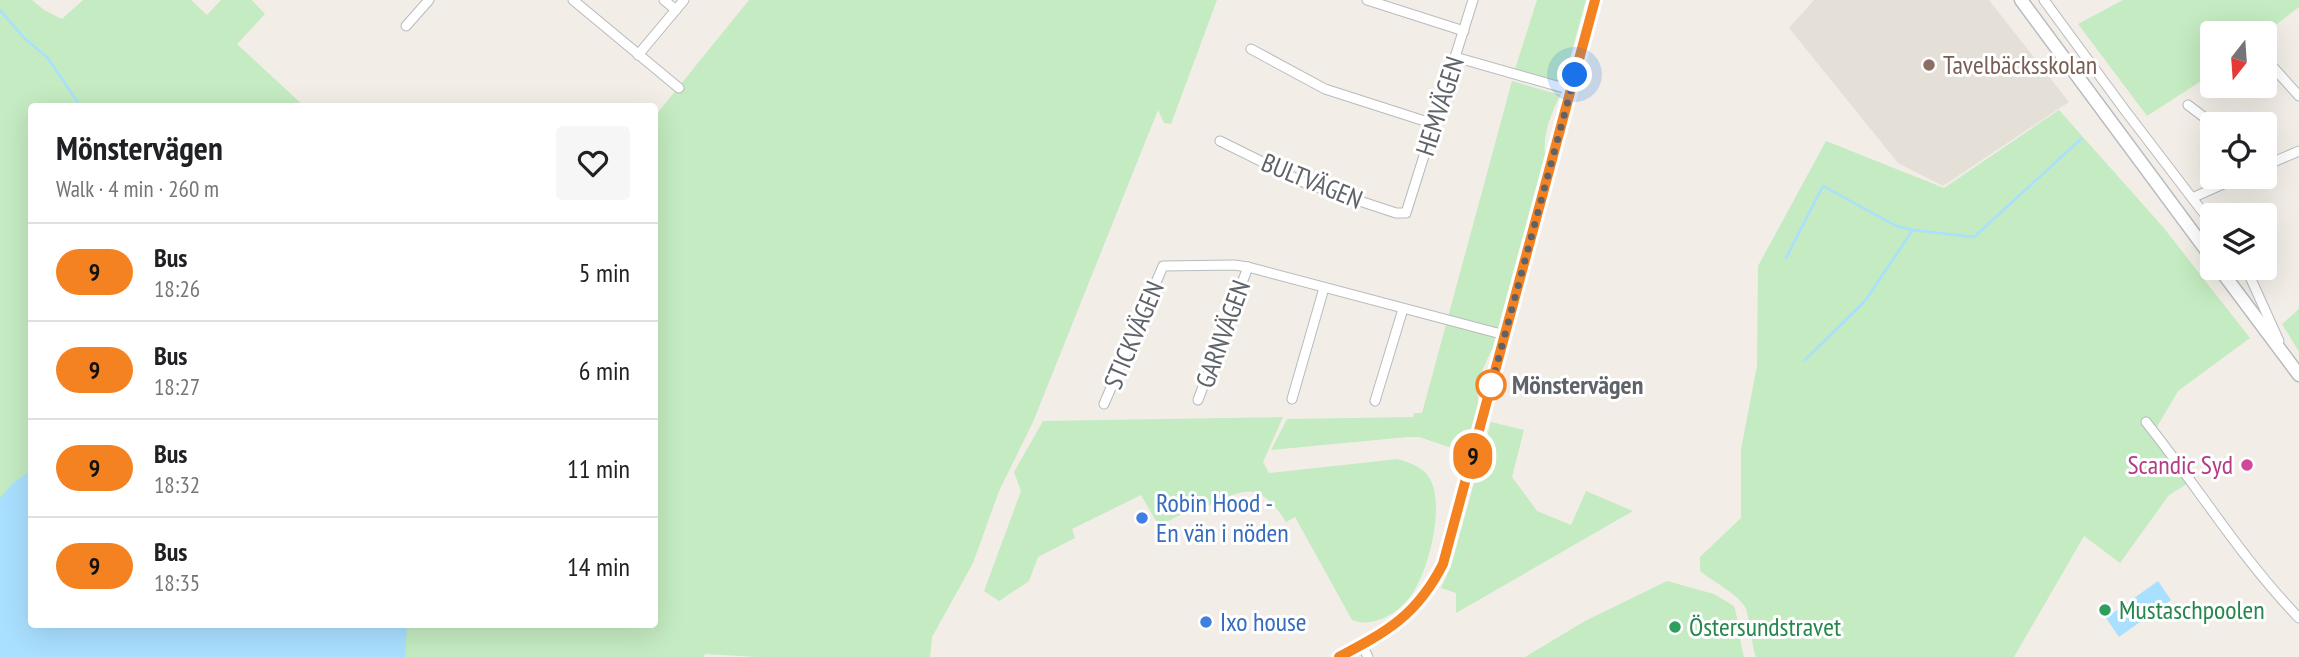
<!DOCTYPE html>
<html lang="en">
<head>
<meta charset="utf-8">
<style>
  body { margin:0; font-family:"PT Sans Narrow",sans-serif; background:#f6f6f6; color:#202124; height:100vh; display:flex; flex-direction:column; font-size:26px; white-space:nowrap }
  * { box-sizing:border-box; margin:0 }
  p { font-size:23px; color:#757577 }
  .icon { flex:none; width:38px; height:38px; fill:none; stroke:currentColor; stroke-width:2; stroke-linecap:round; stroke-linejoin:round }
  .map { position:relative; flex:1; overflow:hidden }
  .side { position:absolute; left:28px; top:103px; width:630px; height:525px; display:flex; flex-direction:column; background:#fff; border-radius:7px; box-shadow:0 7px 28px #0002 }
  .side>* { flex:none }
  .badge { padding:0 14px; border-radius:23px; font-size:24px; line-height:46px }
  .needle { width:46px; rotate:197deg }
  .buttons { position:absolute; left:2200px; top:21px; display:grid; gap:14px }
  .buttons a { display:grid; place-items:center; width:77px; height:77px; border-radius:7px; background:#fff; box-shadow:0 7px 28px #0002; font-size:35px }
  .you { position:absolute; width:35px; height:35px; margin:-18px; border:5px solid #fff; border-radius:50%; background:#1a73e8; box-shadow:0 0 0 10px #1a73e833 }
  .map>.badge { position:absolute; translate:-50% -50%; box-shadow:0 0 0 4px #fff }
  .round { display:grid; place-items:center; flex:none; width:74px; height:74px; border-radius:7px; background:#f6f6f6 }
  .headline { display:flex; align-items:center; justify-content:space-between; height:119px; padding:0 28px }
  h1 { font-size:33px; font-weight:700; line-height:52px }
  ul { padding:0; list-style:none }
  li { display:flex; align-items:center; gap:21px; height:98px; padding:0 28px; border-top:2px solid #e0e0e0 }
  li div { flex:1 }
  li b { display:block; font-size:26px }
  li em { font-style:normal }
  li .badge { min-width:77px; font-weight:700; text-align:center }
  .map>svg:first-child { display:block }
</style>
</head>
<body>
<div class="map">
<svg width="2299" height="657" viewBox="0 0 2299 657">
  <rect width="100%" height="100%" fill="#f2eee7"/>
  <polygon fill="#e4e0d7" points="1814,0 1989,0 2069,102 1943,186 1898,163 1789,28"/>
  <g fill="#c4ebc1">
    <polygon points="0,0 32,0 44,10 62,19 83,0 191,0 207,15 221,0 252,0 265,14 237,44 305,107 32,107 32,625 654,625 655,116 749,0 1217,0 1171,124 1164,123 1158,110 1033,422 999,491 973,563 932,637 930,657 757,657 705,654 704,657 0,657"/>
    <polygon points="1537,0 1586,0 1564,80 1558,81 1515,69"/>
    <polygon points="2123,0 2299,0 2299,7 2265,33 2212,33 2212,74 2147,116 2078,24"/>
    <path d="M1512 81 1560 95C1551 115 1543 132 1545 154L1493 347 1481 373 1478 391V404L1467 446 1461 451 1419 437H1408L1271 450 1287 419 1413 417 1414 413H1422Z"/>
    <path d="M2059 110 2163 227 2250 338 2178 391 2154 432 2192 481 2169 495 2120 563 2084 536 2014 657H1756C1751 643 1750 617 1745 607 1738 594 1712 581 1700 571V557L1741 518V449L1757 366 1758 266 1826 141 1944 188Z"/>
    <polygon points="2299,309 2299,352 2282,324"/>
    <path d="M1283 417 1263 462 1269 473 1398 459C1410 463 1424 467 1430 479 1445 506 1429 569 1412 594 1400 612 1374 629 1352 620L1295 517 1286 522C1256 475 1241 492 1199 510 1194 513 1189 513 1183 514 1175 517 1167 522 1159 526L1141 495 1072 529 1075 538 1038 557 1029 581 999 601 984 591 1021 491 1014 472 1043 421Z"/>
    <polygon points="1491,422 1524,430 1512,477 1537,511 1571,525 1586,491 1633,511 1456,613 1456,593 1441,588 1451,566"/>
    <path d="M1667 581 1714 594 1734 606C1740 625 1739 639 1744 657H1525L1585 621Z"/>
  </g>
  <g fill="#a9e0ff">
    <polygon points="31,470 32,625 407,625 405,657 0,657 0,498 13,483"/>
    <polygon points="2158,581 2171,600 2119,637 2106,618"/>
  </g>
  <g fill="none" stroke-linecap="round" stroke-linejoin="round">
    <g stroke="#a9e0ff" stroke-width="2.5">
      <polyline points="0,10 25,39 47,57 81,107"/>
      <polyline points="1786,258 1823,186 1896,226 1913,230 1974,237 2081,139"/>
      <polyline points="1805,360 1865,301 1912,231"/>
    </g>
    <defs>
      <g id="street">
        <polyline points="573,0 679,88"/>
        <polyline points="664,0 676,10"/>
        <polyline points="1367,0 1464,31"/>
        <polyline points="2044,0 2124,109 2212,224"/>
        <polyline points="406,26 429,0"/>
        <polyline points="1251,49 1325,89 1434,124"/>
        <polyline points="638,55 684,0"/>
        <polyline points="1455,57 1571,90"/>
        <polyline points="2264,57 2299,96"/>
        <polyline points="2188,105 2213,124"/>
        <polyline points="1220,141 1305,183 1396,213 1406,213 1473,0"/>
        <polyline points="2264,166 2299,151"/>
        <polyline points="2192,198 2239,177"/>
        <polyline points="2246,268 2279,341"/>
        <polyline points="1292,399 1324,288"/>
        <polyline points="1198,400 1248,267"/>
        <polyline points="1375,401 1403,309"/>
        <polyline points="1104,404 1163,266 1234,265 1248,267 1505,335"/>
        <path d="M2146 422C2198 487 2241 558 2299 618"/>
        <polyline points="1362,645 1368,657"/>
      </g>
      <g id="secondary">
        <polyline points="2021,0 2212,258"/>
        <polyline points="2219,268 2299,375"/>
        <path d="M1339 657C1388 631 1417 615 1443 564L1595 0"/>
      </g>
    </defs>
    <use href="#street" stroke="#b7babf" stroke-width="11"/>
    <use href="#secondary" stroke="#b8bcc1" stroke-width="15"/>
    <use href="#street" stroke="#fff" stroke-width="9"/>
    <use href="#secondary" stroke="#fff" stroke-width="12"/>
  </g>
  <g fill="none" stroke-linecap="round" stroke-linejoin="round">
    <defs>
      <path id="line" d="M1339 657C1388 631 1417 615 1443 564L1595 0"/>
    </defs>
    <use href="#line" stroke="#fff" stroke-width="16"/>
    <use href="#line" stroke="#f58220" stroke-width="10"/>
    <polyline stroke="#5e6369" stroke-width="7" stroke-dasharray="0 12.6" points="1491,385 1490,390 1575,75"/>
  </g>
  <circle fill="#8d6e63" stroke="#fff" stroke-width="2.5" cx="1929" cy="65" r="7"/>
  <circle fill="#fff" stroke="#f58220" stroke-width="3.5" cx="1491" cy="385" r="14"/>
  <circle fill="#d1479c" stroke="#fff" stroke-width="2.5" cx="2247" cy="465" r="7"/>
  <g fill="#3f7fe0" stroke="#fff" stroke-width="2.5">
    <circle cx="1142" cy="518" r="7"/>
    <circle cx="1206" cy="622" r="7"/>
  </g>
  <g fill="#2e9e5b" stroke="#fff" stroke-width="2.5">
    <circle cx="2105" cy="610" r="7"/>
    <circle cx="1675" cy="627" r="7"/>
  </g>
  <g text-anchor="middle" stroke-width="6" stroke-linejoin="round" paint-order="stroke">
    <g font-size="26" fill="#785e54" stroke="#fff" text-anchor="start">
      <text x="1943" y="74">Tavelbäcksskolan</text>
    </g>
    <g font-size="26" fill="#5e6369" stroke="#fff">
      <text transform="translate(1440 106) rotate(-72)" y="9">HEMVÄGEN</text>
      <text transform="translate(1312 181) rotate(22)" y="9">BULTVÄGEN</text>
      <text transform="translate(1223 334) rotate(-70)" y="9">GARNVÄGEN</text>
      <text transform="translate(1134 335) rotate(-67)" y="9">STICKVÄGEN</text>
    </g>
    <g font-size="26" font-weight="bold" fill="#5e6369" stroke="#fff" text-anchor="start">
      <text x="1512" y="394">Mönstervägen</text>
    </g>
    <g font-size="26" fill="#b23c85" stroke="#fff" text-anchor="end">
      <text x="2233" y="474">Scandic Syd</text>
    </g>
    <g font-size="26" fill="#366cbe" stroke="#fff" text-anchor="start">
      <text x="1156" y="512">Robin Hood -<tspan x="1156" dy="30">En vän i nöden</tspan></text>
      <text x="1220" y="631">Ixo house</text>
    </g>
    <g font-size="26" fill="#27864d" stroke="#fff" text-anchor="start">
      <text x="2119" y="619">Mustaschpoolen</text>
      <text x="1689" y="636">Östersundstravet</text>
    </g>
  </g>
</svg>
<div class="buttons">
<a><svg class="needle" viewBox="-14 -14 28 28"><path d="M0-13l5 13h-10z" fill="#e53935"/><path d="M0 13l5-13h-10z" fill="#757577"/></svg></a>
<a><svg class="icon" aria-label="locate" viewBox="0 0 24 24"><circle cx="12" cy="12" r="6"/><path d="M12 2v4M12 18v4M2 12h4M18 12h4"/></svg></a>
<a><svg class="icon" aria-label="layers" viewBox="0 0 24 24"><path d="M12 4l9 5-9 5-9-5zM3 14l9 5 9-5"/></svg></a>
</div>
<div class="you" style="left:1575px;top:75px"></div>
<b class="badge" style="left:1473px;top:456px;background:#f58220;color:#111">9</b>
<section class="side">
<div class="headline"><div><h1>Mönstervägen</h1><p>Walk · 4 min · 260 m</p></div><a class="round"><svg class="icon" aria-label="heart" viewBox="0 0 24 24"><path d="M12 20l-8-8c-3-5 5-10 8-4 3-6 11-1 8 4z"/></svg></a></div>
<ul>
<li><span class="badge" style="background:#f58220;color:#111">9</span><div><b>Bus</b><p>18:26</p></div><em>5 min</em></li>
<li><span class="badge" style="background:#f58220;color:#111">9</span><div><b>Bus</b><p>18:27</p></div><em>6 min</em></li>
<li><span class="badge" style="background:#f58220;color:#111">9</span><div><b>Bus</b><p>18:32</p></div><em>11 min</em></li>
<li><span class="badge" style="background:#f58220;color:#111">9</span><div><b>Bus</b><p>18:35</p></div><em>14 min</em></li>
</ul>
</section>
</div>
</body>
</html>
